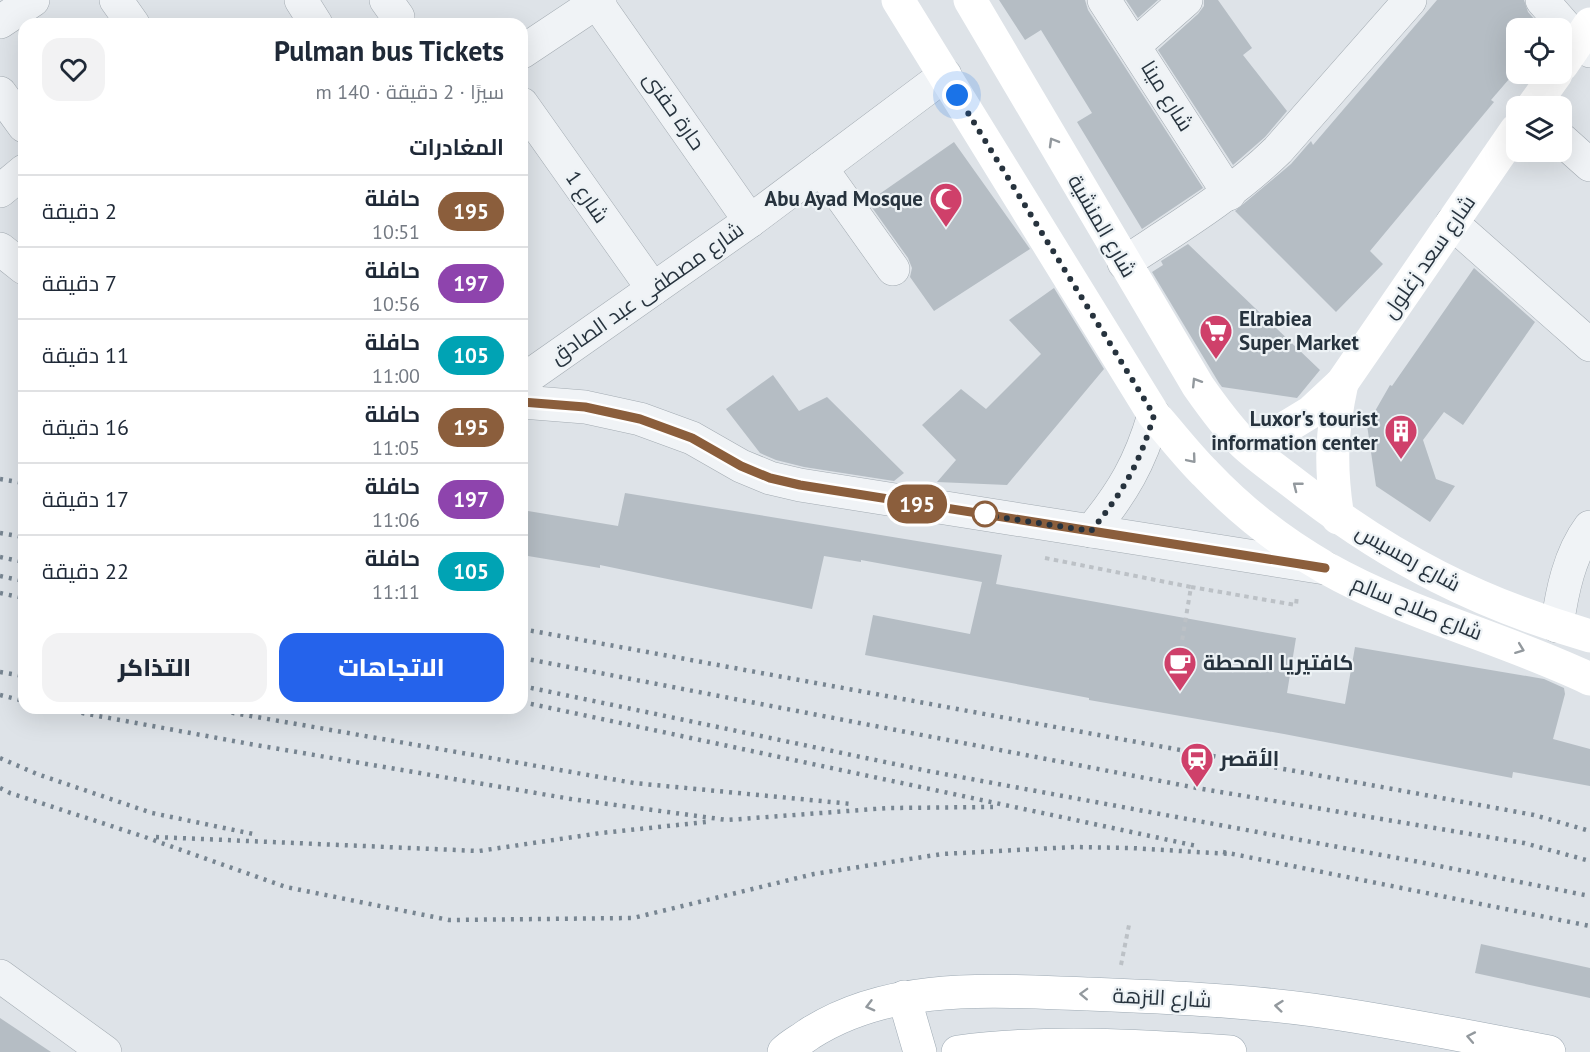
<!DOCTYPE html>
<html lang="ar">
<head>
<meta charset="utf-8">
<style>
  body { margin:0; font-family:"PT Sans",Cairo,sans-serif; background:#f2f2f3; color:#1f2937; direction:rtl; height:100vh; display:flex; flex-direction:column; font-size:22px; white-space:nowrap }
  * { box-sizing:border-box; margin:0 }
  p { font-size:20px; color:#747a83 }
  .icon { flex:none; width:33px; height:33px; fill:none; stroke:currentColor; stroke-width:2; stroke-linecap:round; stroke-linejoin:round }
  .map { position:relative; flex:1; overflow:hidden; direction:ltr }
  .drawer { position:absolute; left:18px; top:18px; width:510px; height:696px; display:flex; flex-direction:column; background:#fff; border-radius:18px; box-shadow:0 6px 24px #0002; direction:rtl }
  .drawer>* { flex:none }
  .badge { padding:0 12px; border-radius:20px; font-size:21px; line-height:39px }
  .tools { position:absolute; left:1506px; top:18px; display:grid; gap:12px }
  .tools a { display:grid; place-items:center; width:66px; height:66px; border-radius:12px; background:#fff; box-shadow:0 6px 24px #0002; font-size:30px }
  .you { position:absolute; width:30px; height:30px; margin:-15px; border:4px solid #fff; border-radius:50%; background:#1a73e8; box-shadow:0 0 0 9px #1a73e833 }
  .map>.badge { position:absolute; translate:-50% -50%; box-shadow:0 0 0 3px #fff }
  h2 { padding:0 24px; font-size:22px; line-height:54px }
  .round { display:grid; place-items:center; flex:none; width:63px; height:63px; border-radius:18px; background:#f2f2f3 }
  .overview { display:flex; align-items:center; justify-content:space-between; height:102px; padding:0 24px }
  h1 { font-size:28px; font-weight:800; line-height:45px }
  .action { display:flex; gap:12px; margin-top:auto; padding:12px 24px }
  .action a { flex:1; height:69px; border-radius:18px; background:#2563eb; color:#fff; font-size:24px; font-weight:800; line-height:69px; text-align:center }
  .action a+a { background:#f2f2f3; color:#1f2937 }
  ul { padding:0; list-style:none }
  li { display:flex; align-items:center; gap:18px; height:72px; padding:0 24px; border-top:2px solid #e0e1e3 }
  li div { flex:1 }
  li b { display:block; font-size:22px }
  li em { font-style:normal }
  li .badge { min-width:66px; font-weight:700; text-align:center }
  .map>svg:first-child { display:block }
</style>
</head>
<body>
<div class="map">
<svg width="1590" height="1052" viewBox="0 0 1590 1052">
  <rect width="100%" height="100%" fill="#dee3e8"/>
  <g fill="#b5bdc4">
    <polygon points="999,0 1085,0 1088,10 1203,188 1142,229 1077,122 1092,113 1041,30 1025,40"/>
    <polygon points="1126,0 1158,0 1138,18"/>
    <polygon points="1204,0 1218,0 1252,48 1243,55 1287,111 1265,137 1233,165 1158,50 1198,14 1204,6"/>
    <polygon points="1437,0 1524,0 1528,12 1542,28 1516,28 1516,71 1491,100 1494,102 1370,251 1383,264 1336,312 1235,211 1291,164 1311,141 1313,145"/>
    <polygon points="954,142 1030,249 934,311 910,277 912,268 908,258 868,202"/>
    <polygon points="1188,244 1320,370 1297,398 1222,387 1219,383 1152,272 1163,265 1161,261"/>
    <polygon points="1474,268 1535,322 1463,425 1444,412 1423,440 1436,479 1455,486 1430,522 1376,486 1367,425 1390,385 1392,386"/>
    <polygon points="1054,288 1104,369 1007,485 937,482 956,460 922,425 961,389 986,409 1041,354 1009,320"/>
    <polygon points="773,375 799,411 827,397 904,473 894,481 804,467 776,460 760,453 726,409"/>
    <polygon points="625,493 1002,555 996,584 1296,638 1287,693 1345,704 1355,647 1544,679 1564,688 1565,694 1553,739 1590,749 1590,786 1513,772 1512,778 1284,734 1089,700 1089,698 865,655 873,615 970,634 982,582 861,560 861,562 824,556 812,609 600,565 600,568 522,555 522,510 618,526"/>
    <polygon points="1481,944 1590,968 1590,998 1475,973"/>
    <polygon points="0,1018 51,1052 0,1052"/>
  </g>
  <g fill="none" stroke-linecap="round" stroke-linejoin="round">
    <defs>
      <g id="street">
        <polyline points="116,0 133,24"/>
        <polyline points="301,0 316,24"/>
        <polyline points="386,0 398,17"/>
        <polyline points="595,0 750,221"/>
        <polyline points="1104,0 1229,194"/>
        <polyline points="1542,0 1578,41 1590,51"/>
        <polyline points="0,22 33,0"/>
        <polyline points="1135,45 1186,0"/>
        <polyline points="522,52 600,0"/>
        <polyline points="0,93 24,126"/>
        <polyline points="522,104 653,289"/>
        <polyline points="1562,140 1590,165"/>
        <polyline points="821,168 893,269"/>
        <polyline points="0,191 24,171"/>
        <polyline points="1452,223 1590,345"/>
        <polyline points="0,249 24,268"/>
        <path d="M1124 263C1177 228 1232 195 1278 150L1410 0"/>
        <polyline points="522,381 750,221 945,75"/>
        <polyline points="522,402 585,407 640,419 692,438 741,466 770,478 800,485 1325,568"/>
        <path d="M1091 531C1123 492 1140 463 1154 415"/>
        <path d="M1557 626C1562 592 1569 555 1590 527"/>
        <polyline points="0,976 105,1052"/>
      </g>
      <g id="primary">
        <polyline points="904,997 920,1052"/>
        <path d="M784 1052C791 1045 801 1040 809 1034 891 981 994 991 1087 994 1162 997 1238 1000 1313 1010 1392 1021 1471 1037 1549 1052"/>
        <path d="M958 1052C1048 1040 1140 1046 1230 1052"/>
      </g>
    </defs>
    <use href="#street" stroke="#a3abb2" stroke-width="34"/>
    <use href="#primary" stroke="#9da9b3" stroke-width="34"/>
    <g stroke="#bcc1c6" stroke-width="4" stroke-dasharray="4.5 4.5" stroke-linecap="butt">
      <polyline points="1045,558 1191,587 1182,641"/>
      <polyline points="1191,587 1296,605 1297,596"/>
      <polyline points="1121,965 1129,925"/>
    </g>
    <use href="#street" stroke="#f0f3f6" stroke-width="33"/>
    <g stroke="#fff" stroke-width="33">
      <path d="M898 0 1154 415C1171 434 1187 455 1205 473 1240 510 1282 543 1326 568 1409 615 1504 638 1590 679"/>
      <path d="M970 0 1198 386C1212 406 1226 425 1243 443 1260 459 1281 473 1300 488 1391 559 1480 604 1590 636"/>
      <polyline points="1562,65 1590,24"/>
      <polyline points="1533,106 1556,74"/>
      <polyline points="1245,444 1275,434 1311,412 1342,383 1516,130"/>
      <path d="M1338 518C1330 468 1331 433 1342 383"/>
    </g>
    <use href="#primary" stroke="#fff" stroke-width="33"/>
    <g stroke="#778591" stroke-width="4.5" stroke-dasharray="3 6" stroke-linecap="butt">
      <polyline points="0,479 24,483"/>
      <polyline points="0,533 24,537"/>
      <polyline points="0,557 24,562"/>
      <polyline points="0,576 24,581"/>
      <polyline points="0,593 24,598"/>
      <polyline points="522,629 1534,815 1590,831"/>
      <polyline points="522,658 1197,788 1524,843 1590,861"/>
      <polyline points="0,672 24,676"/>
      <polyline points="522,686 928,771 1414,861 1590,896"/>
      <polyline points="0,695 24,701"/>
      <polyline points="522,702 1197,846"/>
      <polyline points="55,708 250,744 571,799 727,820 888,808 993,807"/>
      <polyline points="205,708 634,783 852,804"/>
      <polyline points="0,758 37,774 152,813 258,835"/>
      <polyline points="0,788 10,793 142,836 286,887 449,920 633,918 814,874 942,854 1074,847 1131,848 1230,854"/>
      <polyline points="156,837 479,851 601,833 706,822"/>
      <polyline points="1223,852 1590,926"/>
    </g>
  </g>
  <defs><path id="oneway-chevron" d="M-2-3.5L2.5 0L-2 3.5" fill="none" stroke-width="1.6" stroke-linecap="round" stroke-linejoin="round" transform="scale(1.5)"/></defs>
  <g stroke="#93999e">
    <use href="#oneway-chevron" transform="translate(1053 142) rotate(-120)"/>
    <use href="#oneway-chevron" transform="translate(1196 382) rotate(-122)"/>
    <use href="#oneway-chevron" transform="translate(1192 459) rotate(50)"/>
    <use href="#oneway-chevron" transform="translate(1297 486) rotate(-142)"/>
    <use href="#oneway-chevron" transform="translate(1520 649) rotate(21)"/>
    <use href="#oneway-chevron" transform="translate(1084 994) rotate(-178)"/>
    <use href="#oneway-chevron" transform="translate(870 1006) rotate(165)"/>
    <use href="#oneway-chevron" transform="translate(1279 1006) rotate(-174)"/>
    <use href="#oneway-chevron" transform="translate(1471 1037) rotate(-169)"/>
  </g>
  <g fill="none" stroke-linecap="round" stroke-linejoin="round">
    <defs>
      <polyline id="line" points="522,402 585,407 640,419 692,438 741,466 770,478 800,485 1325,568"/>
    </defs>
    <use href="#line" stroke="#fff" stroke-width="14"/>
    <use href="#line" stroke="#8b5e3c" stroke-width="9"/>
    <path stroke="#27333e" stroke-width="6" stroke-dasharray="0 10.8" d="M957 95 1154 415C1140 463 1123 492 1091 531L979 514H985"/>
  </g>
  <defs>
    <symbol id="mosque-pin" viewBox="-11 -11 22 30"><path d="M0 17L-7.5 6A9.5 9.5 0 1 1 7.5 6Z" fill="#cf406a" stroke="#edf2f5"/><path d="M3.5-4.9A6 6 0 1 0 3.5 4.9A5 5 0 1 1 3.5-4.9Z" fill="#fff"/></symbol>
    <symbol id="supermarket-pin" viewBox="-11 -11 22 30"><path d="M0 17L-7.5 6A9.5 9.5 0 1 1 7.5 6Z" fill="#cf406a" stroke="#edf2f5"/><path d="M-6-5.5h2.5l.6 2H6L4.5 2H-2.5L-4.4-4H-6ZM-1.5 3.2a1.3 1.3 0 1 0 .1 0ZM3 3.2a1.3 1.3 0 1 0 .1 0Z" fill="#fff"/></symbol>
    <symbol id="building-pin" viewBox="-11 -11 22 30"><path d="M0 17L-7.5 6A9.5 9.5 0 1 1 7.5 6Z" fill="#cf406a" stroke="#edf2f5"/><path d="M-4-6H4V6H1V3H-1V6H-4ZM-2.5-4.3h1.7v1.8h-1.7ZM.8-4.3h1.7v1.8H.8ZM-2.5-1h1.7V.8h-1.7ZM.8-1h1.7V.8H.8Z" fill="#fff"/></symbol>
    <symbol id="cafe-pin" viewBox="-11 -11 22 30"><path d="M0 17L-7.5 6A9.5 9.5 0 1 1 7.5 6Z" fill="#cf406a" stroke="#edf2f5"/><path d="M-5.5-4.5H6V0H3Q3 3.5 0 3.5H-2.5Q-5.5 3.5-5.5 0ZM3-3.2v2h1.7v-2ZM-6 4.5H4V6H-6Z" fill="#fff"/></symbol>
    <symbol id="station-pin" viewBox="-11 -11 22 30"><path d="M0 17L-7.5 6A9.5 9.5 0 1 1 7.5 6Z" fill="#cf406a" stroke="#edf2f5"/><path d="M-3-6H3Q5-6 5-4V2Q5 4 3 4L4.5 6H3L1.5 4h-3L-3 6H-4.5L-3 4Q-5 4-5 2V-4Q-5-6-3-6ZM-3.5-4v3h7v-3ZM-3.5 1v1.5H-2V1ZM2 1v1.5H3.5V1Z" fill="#fff"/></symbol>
  </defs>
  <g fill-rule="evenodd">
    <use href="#mosque-pin" x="927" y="180" width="38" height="52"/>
    <use href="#supermarket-pin" x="1197" y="312" width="38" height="52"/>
    <use href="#building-pin" x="1382" y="412" width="38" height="52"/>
    <use href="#cafe-pin" x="1161" y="644" width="38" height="52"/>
    <use href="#station-pin" x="1178" y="740" width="38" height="52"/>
  </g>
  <circle fill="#fff" stroke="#8b5e3c" stroke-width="3" cx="985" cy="514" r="12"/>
  <g text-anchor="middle" stroke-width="4.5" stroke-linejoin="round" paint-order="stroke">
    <g font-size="21" fill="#27333e" stroke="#edf2f5">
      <text transform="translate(1167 96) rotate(58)" y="7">شارع مينا</text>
      <text transform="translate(674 111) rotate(55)" y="7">حارة حفنى</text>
      <text transform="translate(587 197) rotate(55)" y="7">شارع 1</text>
      <text transform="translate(1102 226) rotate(60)" y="7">شارع المنشية</text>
      <text transform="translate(1429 257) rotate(-55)" y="7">شارع سعد زغلول</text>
      <text transform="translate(647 293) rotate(-35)" y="7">شارع مصطفى عبد الصادق</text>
      <text transform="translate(1408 558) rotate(29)" y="7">شارع رمسيس</text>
      <text transform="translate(1417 608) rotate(22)" y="7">شارع صلاح سالم</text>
      <text transform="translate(1162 998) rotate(3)" y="7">شارع النزهة</text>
    </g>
    <g font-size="21" font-weight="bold" fill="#27333e" stroke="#edf2f5" text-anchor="start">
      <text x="923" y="206" text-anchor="end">Abu Ayad Mosque</text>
      <text x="1239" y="326">Elrabiea<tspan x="1239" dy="24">Super Market</tspan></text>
      <text x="1378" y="426" text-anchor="end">Luxor's tourist<tspan x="1378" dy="24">information center</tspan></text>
      <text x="1203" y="670">كافتيريا المحطة</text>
      <text x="1220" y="766">الأقصر</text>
    </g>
  </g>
</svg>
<div class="tools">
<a><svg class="icon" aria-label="locate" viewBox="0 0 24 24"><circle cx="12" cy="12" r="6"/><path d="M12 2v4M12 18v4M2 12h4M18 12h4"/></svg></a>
<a><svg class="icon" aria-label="layers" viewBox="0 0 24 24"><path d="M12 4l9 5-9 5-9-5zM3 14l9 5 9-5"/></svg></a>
</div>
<div class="you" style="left:957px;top:95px"></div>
<b class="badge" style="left:917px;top:504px;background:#8b5e3c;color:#fff">195</b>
<section class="drawer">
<div class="overview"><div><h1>Pulman bus Tickets</h1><p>سيرًا · 2 دقيقة · 140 m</p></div><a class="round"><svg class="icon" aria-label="heart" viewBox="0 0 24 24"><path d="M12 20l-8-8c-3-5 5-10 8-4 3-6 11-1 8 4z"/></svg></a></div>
<h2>المغادرات</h2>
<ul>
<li><span class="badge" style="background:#8b5e3c;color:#fff">195</span><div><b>حافلة</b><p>10:51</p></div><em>2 دقيقة</em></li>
<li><span class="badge" style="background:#8e44ad;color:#fff">197</span><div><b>حافلة</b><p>10:56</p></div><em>7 دقيقة</em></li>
<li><span class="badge" style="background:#00a3b4;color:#fff">105</span><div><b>حافلة</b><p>11:00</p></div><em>11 دقيقة</em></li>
<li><span class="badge" style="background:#8b5e3c;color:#fff">195</span><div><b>حافلة</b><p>11:05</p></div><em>16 دقيقة</em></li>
<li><span class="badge" style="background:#8e44ad;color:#fff">197</span><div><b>حافلة</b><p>11:06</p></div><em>17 دقيقة</em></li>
<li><span class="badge" style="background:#00a3b4;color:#fff">105</span><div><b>حافلة</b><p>11:11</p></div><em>22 دقيقة</em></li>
</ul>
<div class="action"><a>الاتجاهات</a><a>التذاكر</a></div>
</section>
</div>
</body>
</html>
